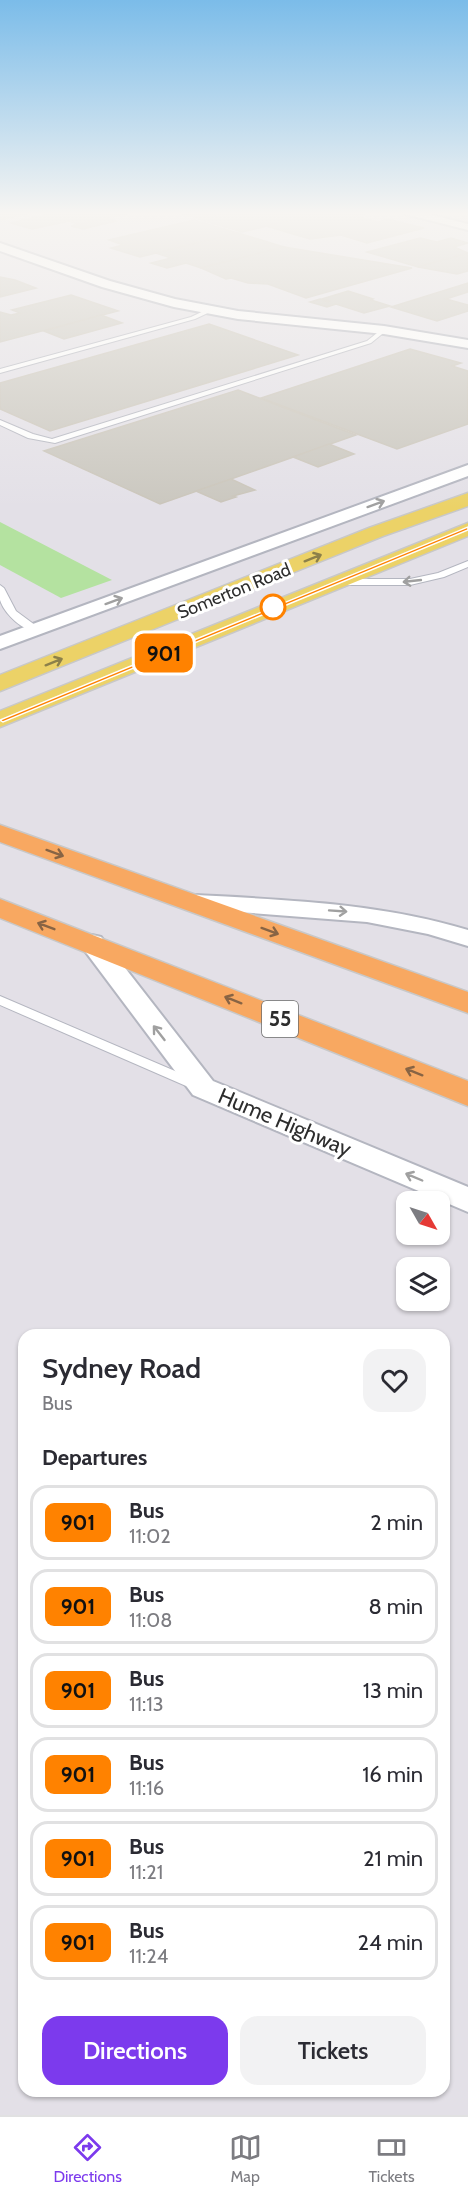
<!DOCTYPE html>
<html lang="en">
<head>
<meta charset="utf-8">
<style>
  body { margin:0; font-family:Cabin,sans-serif; background:#f2f2f3; color:#2b2b33; height:100vh; display:flex; flex-direction:column; font-size:22px; white-space:nowrap }
  * { box-sizing:border-box; margin:0 }
  p { font-size:20px; color:#7c7c81 }
  .icon { flex:none; width:33px; height:33px; fill:none; stroke:currentColor; stroke-width:2; stroke-linecap:round; stroke-linejoin:round }
  .map { position:relative; flex:1; overflow:hidden }
  .side { position:absolute; left:18px; top:1329px; width:432px; height:768px; display:flex; flex-direction:column; background:#fff; border-radius:18px; box-shadow:0 2px 4px #0004 }
  .side>* { flex:none }
  .badge { padding:0 12px; border-radius:9px; font-size:21px; line-height:39px }
  .needle { width:39px; rotate:129deg }
  .fabs { position:absolute; left:396px; top:1191px; display:grid; gap:12px }
  .fabs a { display:grid; place-items:center; width:54px; height:54px; border-radius:12px; background:#fff; box-shadow:0 2px 4px #0004; font-size:30px }
  .map>.badge { position:absolute; translate:-50% -50%; box-shadow:0 0 0 3px #fff }
  h2 { padding:0 24px; font-size:22px; line-height:54px }
  .round { display:grid; place-items:center; flex:none; width:63px; height:63px; border-radius:18px; background:#f2f2f3 }
  .headline { display:flex; align-items:center; justify-content:space-between; height:102px; padding:0 24px }
  h1 { font-size:28px; font-weight:600; line-height:45px }
  .action { display:flex; gap:12px; margin-top:auto; padding:12px 24px }
  .action a { flex:1; height:69px; border-radius:18px; background:#7c3aed; color:#fff; font-size:24px; font-weight:600; line-height:69px; text-align:center }
  .action a+a { background:#f2f2f3; color:#2b2b33 }
  ul { padding:0; list-style:none }
  li { display:flex; align-items:center; gap:18px; height:75px; margin:0 12px 9px; padding:0 12px; border:3px solid #e1e1e2; border-radius:18px }
  li div { flex:1 }
  li b { display:block; font-size:22px }
  li em { font-style:normal }
  li .badge { min-width:66px; font-weight:700; text-align:center }
  .dock { display:flex; justify-content:space-around; align-items:center; height:84px; border-top:2px solid #e1e1e2; background:#fff; font-size:16px; color:#7c7c81 }
  .dock a { display:grid; justify-items:center; gap:3px }
  .dock .active { color:#7c3aed }
  .map>svg:first-child { display:block }
</style>
</head>
<body>
<div class="map">
<svg width="468" height="2115" viewBox="0 0 468 2115">
  <rect width="100%" height="100%" fill="#eee9e1"/>
  <path fill="#e3e0e7" fill-rule="evenodd" d="M0 212H468V2115H0ZM406 1202H440V1234H406ZM406 1268H440V1300H406ZM24 1335H444V2091H24Z"/>
  <polygon fill="#b4e2a0" points="0,522 112,580 61,598 0,565"/>
  <g fill="#cac7bf" stroke="#cac5ba" stroke-width="1.5">
    <polygon points="0,212 3,212 17,216 0,220"/>
    <polygon points="3,212 37,212 17,216"/>
    <polygon points="41,212 135,212 77,224 69,221 32,229 11,223 49,214"/>
    <polygon points="175,212 223,212 197,218"/>
    <polygon points="230,212 316,212 321,213 242,232 198,219"/>
    <polygon points="327,212 360,212 366,213 356,216 378,222 387,219 424,228 367,243 341,235 310,239 266,226"/>
    <polygon points="108,218 116,221 83,229 71,226"/>
    <polygon points="194,220 238,233 140,257 111,248 123,245 109,240"/>
    <polygon points="238,233 284,247 201,268 186,263 167,268 151,263 171,258 156,253"/>
    <polygon points="420,238 437,242 451,238 468,243 454,247 468,253 418,267 367,252"/>
    <polygon points="284,247 406,267 412,268 306,298 268,284 248,283 231,278 226,279 201,268"/>
    <polygon points="468,253 468,271 457,274 418,267"/>
    <polygon points="0,277 15,280 36,288 0,297"/>
    <polygon points="468,283 468,292 446,299 468,305 468,311 437,321 391,307"/>
    <polygon points="348,291 373,299 371,300 390,306 364,313 336,304 327,307 310,302 320,299 328,302 330,301 322,299"/>
    <polygon points="71,295 118,311 0,342 0,312 11,315 20,313 12,310"/>
    <polygon points="101,315 122,323 64,339 44,331"/>
    <polygon points="209,324 298,355 50,431 0,409 0,383"/>
    <polygon points="410,349 461,363 452,366 468,371 468,424 397,449 261,398"/>
    <polygon points="238,390 356,435 160,504 44,451"/>
    <polygon points="329,444 354,454 318,467 293,457"/>
    <polygon points="231,479 255,490 233,496 236,497 221,502 196,491"/>
  </g>
  <g fill="none" stroke-linecap="round" stroke-linejoin="round">
    <defs>
      <g id="lane">
        <polygon points="210,308 212,311 195,319 0,373 0,369 191,317"/>
        <polygon points="382,329 387,330 371,343 55,443 28,438 0,425 0,420 33,434 52,439 367,341"/>
        <polygon points="468,561 468,567 444,577 410,585 338,585 334,582 338,579 410,579 438,573"/>
        <path d="M0 585 4 588 16 611 39 628V632C25 633 4 614 0 600 0 596 0 590 0 585Z"/>
        <polygon points="0,996 203,1083 205,1086 203,1089 193,1089 0,1005"/>
      </g>
      <g id="street">
        <polygon points="403,212 420,212 468,224 468,230 405,214"/>
        <polygon points="0,243 110,281 175,299 238,311 384,326 468,340 468,348 384,334 238,319 174,307 102,287 0,251"/>
        <polygon points="468,465 468,476 0,649 0,636"/>
        <path d="M196 895C288 900 379 903 468 930V946L428 934 367 922 187 908 183 903 187 898Z"/>
        <polygon points="92,935 101,937 213,1081 468,1187 468,1212 193,1095 79,943 83,937"/>
      </g>
      <g id="primary">
        <polygon points="468,493 468,506 383,536 0,691 0,675 369,528"/>
        <polygon points="468,523 468,536 0,727 0,711"/>
      </g>
      <g id="highway">
        <polygon points="0,825 468,992 468,1013 0,842"/>
        <polygon points="0,899 468,1081 468,1106 0,918"/>
      </g>
    </defs>
    <use href="#lane" stroke="#b4b6c0" stroke-width="2"/>
    <use href="#street" stroke="#b4b6c0" stroke-width="4"/>
    <use href="#primary" stroke="#c8c8c8" stroke-width="3"/>
    <use href="#highway" stroke="#c8c8c8" stroke-width="3"/>
    <use href="#lane" fill="#fff" fill-rule="evenodd"/>
    <use href="#street" fill="#fff" fill-rule="evenodd"/>
    <use href="#primary" fill="#ecd267" fill-rule="evenodd"/>
    <use href="#highway" fill="#f8a861" fill-rule="evenodd"/>
  </g>
  <defs><path id="oneway-shaft" d="M-6 0H5M1.5-3L5.5 0L1.5 3" fill="none" stroke-width="1.6" stroke-linecap="round" stroke-linejoin="round" transform="scale(1.5)"/></defs>
  <g stroke="#a0a0a0">
    <use href="#oneway-shaft" transform="translate(376 504) rotate(-20)"/>
    <use href="#oneway-shaft" transform="translate(412 581) rotate(174)"/>
    <use href="#oneway-shaft" transform="translate(114 601) rotate(-20)"/>
    <use href="#oneway-shaft" transform="translate(338 911) rotate(4)"/>
    <use href="#oneway-shaft" transform="translate(159 1033) rotate(-128)"/>
    <use href="#oneway-shaft" transform="translate(414 1177) rotate(-157)"/>
  </g>
  <g stroke="#8c804a">
    <use href="#oneway-shaft" transform="translate(313 558) rotate(-22)"/>
    <use href="#oneway-shaft" transform="translate(54 662) rotate(-22)"/>
  </g>
  <g stroke="#886444">
    <use href="#oneway-shaft" transform="translate(55 853) rotate(20)"/>
    <use href="#oneway-shaft" transform="translate(46 926) rotate(-159)"/>
    <use href="#oneway-shaft" transform="translate(270 931) rotate(20)"/>
    <use href="#oneway-shaft" transform="translate(233 1000) rotate(-158)"/>
    <use href="#oneway-shaft" transform="translate(414 1072) rotate(-158)"/>
  </g>
  <linearGradient id="sky" x2="0" y2="1"><stop stop-color="#7bbce9"/><stop offset="0.42" stop-color="#f7f5f2"/><stop offset="1" stop-color="#f7f5f2" stop-opacity="0"/></linearGradient>
  <rect width="468" height="508" fill="url(#sky)"/>
  <polygon fill="#ff8200" stroke="#fff" stroke-width="1.5" points="468,527 468,530 3,722 0,720"/>
  <circle fill="#fff" stroke="#ff8200" stroke-width="3" cx="273" cy="607" r="12"/>
  <g text-anchor="middle" stroke-width="6" stroke-linejoin="round" paint-order="stroke">
    <g font-size="18" fill="#2d2d2d" stroke="#fff">
      <text transform="translate(234 591) rotate(-22)" y="6">Somerton Road</text>
    </g>
    <rect fill="#fff" stroke="#6c6c6c" stroke-width="1.5" x="262" y="1001" width="36" height="36" rx="4.5"/>
    <g font-size="21" font-weight="bold" fill="#2d2d2d">
      <text x="280" y="1026">55</text>
    </g>
    <g font-size="22" fill="#2d2d2d" stroke="#fff">
      <text transform="translate(285 1122) rotate(23)" y="8">Hume Highway</text>
    </g>
  </g>
</svg>
<div class="fabs">
<a><svg class="needle" viewBox="-14 -14 28 28"><path d="M0-13l5 13h-10z" fill="#e53935"/><path d="M0 13l5-13h-10z" fill="#7c7c81"/></svg></a>
<a><svg class="icon" aria-label="layers" viewBox="0 0 24 24"><path d="M12 4l9 5-9 5-9-5zM3 14l9 5 9-5"/></svg></a>
</div>
<b class="badge" style="left:164px;top:653px;background:#ff8200;color:#111">901</b>
<section class="side">
<div class="headline"><div><h1>Sydney Road</h1><p>Bus</p></div><a class="round"><svg class="icon" aria-label="heart" viewBox="0 0 24 24"><path d="M12 20l-8-8c-3-5 5-10 8-4 3-6 11-1 8 4z"/></svg></a></div>
<h2>Departures</h2>
<ul>
<li><span class="badge" style="background:#ff8200;color:#111">901</span><div><b>Bus</b><p>11:02</p></div><em>2 min</em></li>
<li><span class="badge" style="background:#ff8200;color:#111">901</span><div><b>Bus</b><p>11:08</p></div><em>8 min</em></li>
<li><span class="badge" style="background:#ff8200;color:#111">901</span><div><b>Bus</b><p>11:13</p></div><em>13 min</em></li>
<li><span class="badge" style="background:#ff8200;color:#111">901</span><div><b>Bus</b><p>11:16</p></div><em>16 min</em></li>
<li><span class="badge" style="background:#ff8200;color:#111">901</span><div><b>Bus</b><p>11:21</p></div><em>21 min</em></li>
<li><span class="badge" style="background:#ff8200;color:#111">901</span><div><b>Bus</b><p>11:24</p></div><em>24 min</em></li>
</ul>
<div class="action"><a>Directions</a><a>Tickets</a></div>
</section>
</div>
<nav class="dock">
<a class="active"><svg class="icon" aria-label="directions" viewBox="0 0 24 24"><path d="M12 3l9 9-9 9-9-9zM9 14v-3h6M13 9l2 2-2 2"/></svg>Directions</a>
<a><svg class="icon" aria-label="map" viewBox="0 0 24 24"><path d="M3 6l6-2 6 2 6-2v14l-6 2-6-2-6 2zM9 4v14M15 6v14"/></svg>Map</a>
<a><svg class="icon" aria-label="tickets" viewBox="0 0 24 24"><path d="M3 7h18v10H3zM15 7v10"/></svg>Tickets</a>
</nav>
</body>
</html>
